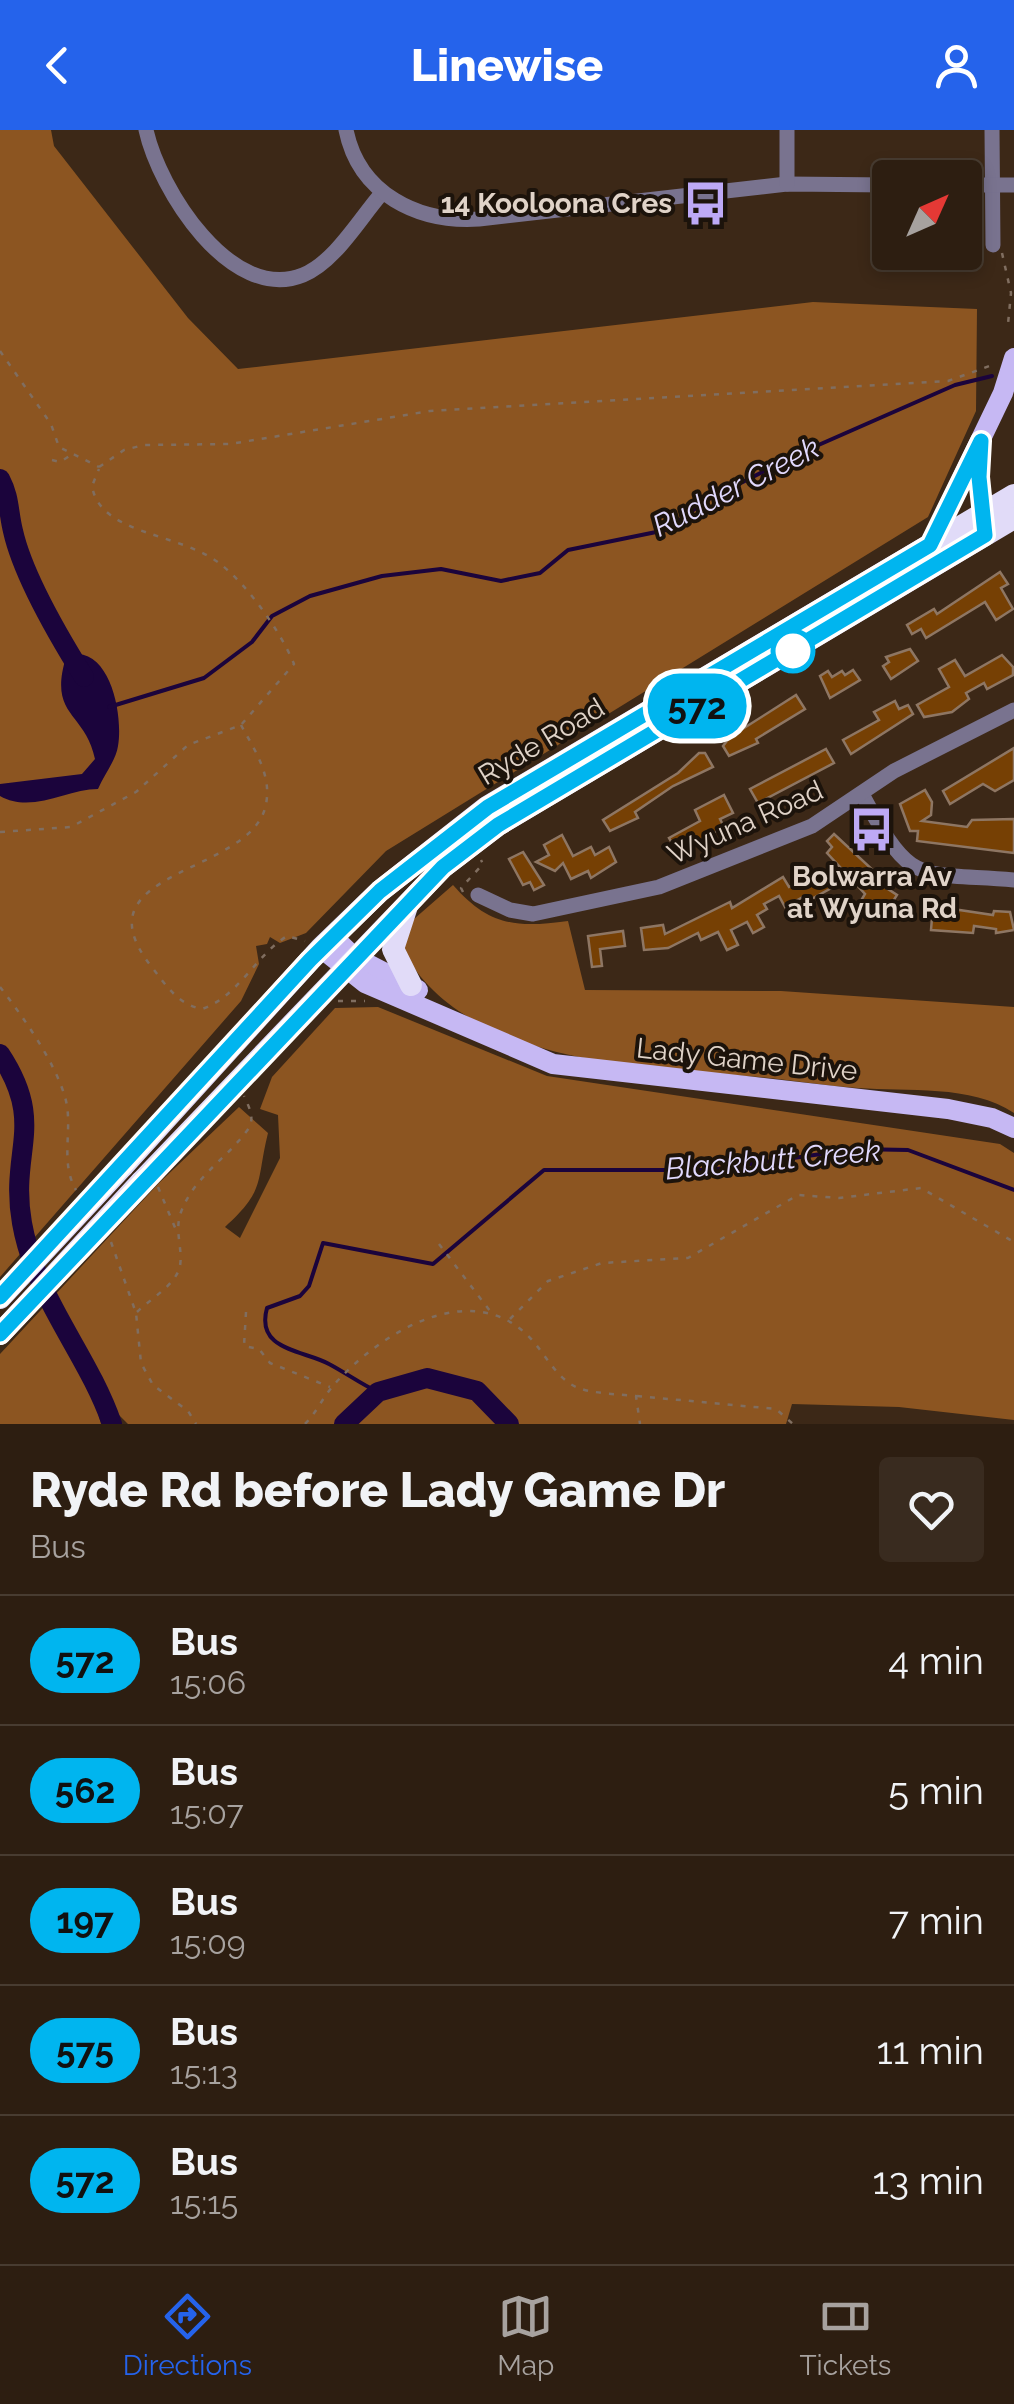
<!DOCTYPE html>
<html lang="en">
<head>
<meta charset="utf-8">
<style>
  body { margin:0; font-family:Raleway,sans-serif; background:#392b1f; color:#f1f3f6; height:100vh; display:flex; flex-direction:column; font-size:38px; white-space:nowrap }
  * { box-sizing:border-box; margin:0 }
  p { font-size:32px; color:#a7a29f }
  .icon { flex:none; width:55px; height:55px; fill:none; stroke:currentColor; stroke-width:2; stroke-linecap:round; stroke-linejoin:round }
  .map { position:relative; height:1294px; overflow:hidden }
  .drawer { display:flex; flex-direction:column; background:#2d1e11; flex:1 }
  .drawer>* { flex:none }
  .badge { padding:0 20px; border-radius:32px; font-size:35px; line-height:65px }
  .needle { width:65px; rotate:45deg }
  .controls { position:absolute; left:872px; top:30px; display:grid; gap:20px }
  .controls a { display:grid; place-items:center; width:110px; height:110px; border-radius:10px; background:#2d1e11; box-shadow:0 5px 15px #0003,0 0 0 2px #483c31; font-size:50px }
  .map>.badge { position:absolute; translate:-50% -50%; box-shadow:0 0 0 5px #fff }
  .round { display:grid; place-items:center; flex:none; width:105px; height:105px; border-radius:10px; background:#392b1f }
  .head { display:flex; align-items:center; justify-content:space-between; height:170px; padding:0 30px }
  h1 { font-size:48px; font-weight:800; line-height:75px }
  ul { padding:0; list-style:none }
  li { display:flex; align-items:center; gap:30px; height:130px; padding:0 30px; border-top:2px solid #483c31 }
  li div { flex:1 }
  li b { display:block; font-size:38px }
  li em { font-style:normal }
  li .badge { min-width:110px; font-weight:700; text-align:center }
  header { display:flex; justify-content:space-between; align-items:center; height:130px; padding:0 30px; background:#2563eb; color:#fff; font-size:45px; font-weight:800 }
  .tabs { display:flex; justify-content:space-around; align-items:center; height:140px; border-top:2px solid #483c31; background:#2d1e11; font-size:28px; color:#a7a29f }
  .tabs a { display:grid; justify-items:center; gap:5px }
  .tabs .current { color:#2563eb }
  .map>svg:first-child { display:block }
</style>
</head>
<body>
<header><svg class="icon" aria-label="back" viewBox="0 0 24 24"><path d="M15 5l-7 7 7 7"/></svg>Linewise<svg class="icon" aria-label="person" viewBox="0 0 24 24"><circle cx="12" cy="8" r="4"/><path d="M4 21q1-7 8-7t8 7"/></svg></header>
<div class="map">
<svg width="1014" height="1294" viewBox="0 0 1014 1294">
  <rect width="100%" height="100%" fill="#3c2817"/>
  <g fill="#8c5521">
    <polygon points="0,0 51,0 54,16 188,188 238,239 813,172 977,179 976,281 928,387 386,721 306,803 280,813 270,807 267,814 256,816 259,834 241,871 0,1147"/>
    <path d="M453 755C489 796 516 798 568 791L585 860 781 861 1014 877V983C971 954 907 962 858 958 825 956 792 950 759 947 646 938 454 934 400 813L414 789Z"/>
    <path d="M378 877 547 946 1000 1014 1014 1023V1290L899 1277 792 1274 786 1294H128L118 1284 98 1283 101 1294H0V1224L159 1053 239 977 268 1003C256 1052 266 1060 225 1097L240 1108 280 1028 278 985 260 979 272 947 335 878Z"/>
  </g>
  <path fill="#1b043c" d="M78 524C112 526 123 587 118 616 116 630 104 645 98 659 67 659 32 684 0 666V654L82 644 95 629C85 581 48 587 66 527Z"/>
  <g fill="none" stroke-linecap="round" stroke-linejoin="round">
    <g stroke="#1b043c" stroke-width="4">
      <polyline points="109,577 204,548 252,512 272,486 310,466 382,446 441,439 501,451 540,443 568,420 666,400 707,370 798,324 955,255 992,246"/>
      <path d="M378 1262C361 1254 346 1243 329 1234 304 1220 255 1221 267 1178L300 1166 309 1156 323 1113 433 1134 544 1040H710L856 1019 908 1020 1014 1060"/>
    </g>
    <g stroke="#1b043c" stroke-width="20">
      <path d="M0 349C10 368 8 381 13 401 23 446 59 507 84 547"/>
      <path d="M0 924C47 995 9 1020 22 1093 35 1168 88 1224 112 1294"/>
      <polyline points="344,1294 378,1262 427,1248 477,1261 509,1294"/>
    </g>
  </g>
  <g fill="#764004" stroke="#8e7663" stroke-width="2.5">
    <polygon points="1000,442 1008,454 1001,458 1013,479 996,490 985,472 926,508 921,499 912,504 907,495 934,479 937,484"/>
    <polygon points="910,519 918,531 891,549 883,536 889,532 886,527"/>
    <polygon points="1002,525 1013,537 1013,545 987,559 984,553 966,563 969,569 952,582 924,587 917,575 949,557 939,539 955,530 965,546"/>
    <polygon points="853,540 860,550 830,568 820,546 828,541 832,547 842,541 845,545"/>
    <polygon points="796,565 805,579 756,609 758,613 729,626 723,616 730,607"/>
    <polygon points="895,571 899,579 908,575 913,584 851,624 843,610 879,590 874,582"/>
    <polygon points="1014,618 1014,650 995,661 983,654 950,674 943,661"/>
    <polygon points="826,619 834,633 758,673 750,659"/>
    <polygon points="699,623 705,623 713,637 673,656 635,682 638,688 610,701 603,690 678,643"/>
    <polygon points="925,660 932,672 931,685 922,691 967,697 972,690 1014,689 1014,723 917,711 918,701 910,701 900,674"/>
    <polygon points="724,665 733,683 720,689 724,697 678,723 669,708 700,691 695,680"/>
    <polygon points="834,704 876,743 871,748 897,765 882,789 859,774 865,764 827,723 832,717 827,711"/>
    <polygon points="562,705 573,726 591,717 595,725 609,717 616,732 591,748 588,741 571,749 563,733 555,741 536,732 549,725 544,715"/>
    <polygon points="523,722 544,755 534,760 530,752 523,755 509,729"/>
    <polygon points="827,742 835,756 806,772 803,767 785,777 779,766 764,774 767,779 757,785 764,797 753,803 747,792 731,800 738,815 727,820 718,802 701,810 698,803 668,818 644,820 641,798 663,795 665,804 730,772 732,778 783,747 789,757"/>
    <polygon points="933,776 993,785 994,781 1010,782 1014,800 996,803 996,799 974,796 973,803 931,800"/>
    <polygon points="623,801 625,816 600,819 602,836 592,837 588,806"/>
  </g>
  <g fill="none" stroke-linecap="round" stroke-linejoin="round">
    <g stroke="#806e60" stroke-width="2.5" stroke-dasharray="5 8" stroke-linecap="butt">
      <polyline points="1002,123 1011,163 1008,194"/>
      <polyline points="0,221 51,294 59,317 99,337"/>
      <polyline points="52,330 60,332 71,325"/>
      <polyline points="99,337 124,320 144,315 230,314 430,281 948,251 995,234"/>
      <path d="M241 595C254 619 272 645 266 674 253 746 74 738 151 836 166 855 177 874 202 879 239 866 255 826 287 806L305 811"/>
      <path d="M0 702 71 697 136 662 188 615 241 595 294 534C281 502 247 454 219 433 178 402 100 405 92 356L99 339"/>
      <polyline points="463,762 461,758 483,734 481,730"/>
      <path d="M0 857C23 887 54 930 65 967 74 998 59 1031 76 1060"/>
      <polyline points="338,871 365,871"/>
      <polyline points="158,1057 176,1100"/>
      <polyline points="111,1112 136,1183 141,1233 153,1255 188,1281 196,1294"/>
      <polyline points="439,1114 490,1181"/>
      <path d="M137 1182C150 1169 176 1155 180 1136 183 1118 174 1101 181 1082 194 1047 225 1030 246 1002 256 990 250 979 244 966"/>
      <polyline points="246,1182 244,1216 259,1219 270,1233 330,1257"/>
      <polyline points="510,1189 548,1151 602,1133 688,1128 798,1065 839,1068 921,1058 1014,1112"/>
      <polyline points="637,1266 776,1279 793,1294"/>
      <path d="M305 1294C316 1283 322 1269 332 1257 375 1207 464 1149 524 1202 542 1217 554 1247 576 1257 593 1264 618 1264 636 1266L640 1294"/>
    </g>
    <g stroke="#79738f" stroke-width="15">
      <path d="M146 0C159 59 231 174 303 145 335 132 360 88 382 63"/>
      <path d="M346 0C359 64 418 93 479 89L787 54 890 55"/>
      <polyline points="992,0 993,115"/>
      <polyline points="787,54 787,0"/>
      <polyline points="965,55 1014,55"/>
      <path d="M862 664C912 757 914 742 1014 750"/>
      <polyline points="478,765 510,780 533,784 659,757 812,696 894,641 1014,580"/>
    </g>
    <g stroke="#c6b8f3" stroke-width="20">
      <polyline points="981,318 979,347 985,398"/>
      <polyline points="930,415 1003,263 1014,228"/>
      <polyline points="333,807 354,827 418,860"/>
      <polyline points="321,818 365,853 553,934 948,979 992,988 1014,998"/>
    </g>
    <g stroke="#e1dbf8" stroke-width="22">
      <polyline points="407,776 393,819 411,855"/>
      <polyline points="123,1036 321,818 380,761 487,677 1014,365"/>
      <polyline points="141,1052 443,737 498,695 1014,388"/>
    </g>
    <g stroke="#e1dbf8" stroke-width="22">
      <polyline points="0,1168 123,1036"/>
      <polyline points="0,1204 141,1052"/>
    </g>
  </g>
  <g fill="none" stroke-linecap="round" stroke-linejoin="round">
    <defs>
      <polyline id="line" points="0,1167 310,830 380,761 488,677 930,415 981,311 979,347 985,405 498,695 443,737 0,1204"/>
    </defs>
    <use href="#line" stroke="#fff" stroke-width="22"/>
    <use href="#line" stroke="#00b5ef" stroke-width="15"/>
  </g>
  <defs>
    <symbol id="bus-bare" viewBox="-9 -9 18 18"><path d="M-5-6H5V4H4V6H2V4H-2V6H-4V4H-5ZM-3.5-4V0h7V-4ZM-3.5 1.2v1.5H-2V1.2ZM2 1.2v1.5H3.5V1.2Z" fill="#bda9f5" stroke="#1c130b" stroke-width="2.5" paint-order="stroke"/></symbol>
  </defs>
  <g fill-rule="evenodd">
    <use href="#bus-bare" x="674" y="42" width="63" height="63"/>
    <use href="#bus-bare" x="840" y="668" width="63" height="63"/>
  </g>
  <circle fill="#fff" stroke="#00b5ef" stroke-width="5" cx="793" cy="521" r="20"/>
  <g text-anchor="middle" stroke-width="8" stroke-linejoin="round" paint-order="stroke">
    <g font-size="28" font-weight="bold" fill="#e0d3c8" stroke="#1c130b" text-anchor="end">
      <text x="672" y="83">14 Kooloona Cres</text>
      <text x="872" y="756" text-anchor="middle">Bolwarra Av<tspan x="872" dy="32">at Wyuna Rd</tspan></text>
    </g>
    <g font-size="28" fill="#e0d3c8" stroke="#1c130b">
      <text transform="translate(541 611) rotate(-31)" y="10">Ryde Road</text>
      <text transform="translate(745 692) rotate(-24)" y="10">Wyuna Road</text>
      <text transform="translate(747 929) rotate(6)" y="10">Lady Game Drive</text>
    </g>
    <g font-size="30" font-style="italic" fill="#e1d9fe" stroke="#1c130b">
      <text transform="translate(736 357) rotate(-27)" y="10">Rudder Creek</text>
      <text transform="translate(773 1030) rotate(-5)" y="10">Blackbutt Creek</text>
    </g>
  </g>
</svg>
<div class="controls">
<a><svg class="needle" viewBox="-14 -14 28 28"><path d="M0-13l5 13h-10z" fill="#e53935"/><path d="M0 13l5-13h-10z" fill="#a7a29f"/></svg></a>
</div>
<b class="badge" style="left:697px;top:576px;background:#00b5ef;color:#111">572</b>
</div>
<section class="drawer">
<div class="head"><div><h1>Ryde Rd before Lady Game Dr</h1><p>Bus</p></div><a class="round"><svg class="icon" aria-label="heart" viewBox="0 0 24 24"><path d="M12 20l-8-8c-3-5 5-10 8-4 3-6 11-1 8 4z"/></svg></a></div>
<ul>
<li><span class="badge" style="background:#00b5ef;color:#111">572</span><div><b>Bus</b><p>15:06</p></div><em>4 min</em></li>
<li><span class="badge" style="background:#00b5ef;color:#111">562</span><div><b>Bus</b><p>15:07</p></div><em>5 min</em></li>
<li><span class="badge" style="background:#00b5ef;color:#111">197</span><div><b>Bus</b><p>15:09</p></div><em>7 min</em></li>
<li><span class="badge" style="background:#00b5ef;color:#111">575</span><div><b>Bus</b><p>15:13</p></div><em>11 min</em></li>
<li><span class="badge" style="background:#00b5ef;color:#111">572</span><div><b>Bus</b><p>15:15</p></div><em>13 min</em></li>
</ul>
</section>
<nav class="tabs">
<a class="current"><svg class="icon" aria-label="directions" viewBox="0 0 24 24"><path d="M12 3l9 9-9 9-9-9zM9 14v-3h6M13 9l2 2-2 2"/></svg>Directions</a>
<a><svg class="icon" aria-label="map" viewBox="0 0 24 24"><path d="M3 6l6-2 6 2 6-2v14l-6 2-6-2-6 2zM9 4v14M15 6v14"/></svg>Map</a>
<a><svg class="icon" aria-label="tickets" viewBox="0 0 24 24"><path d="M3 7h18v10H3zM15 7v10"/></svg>Tickets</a>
</nav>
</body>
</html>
